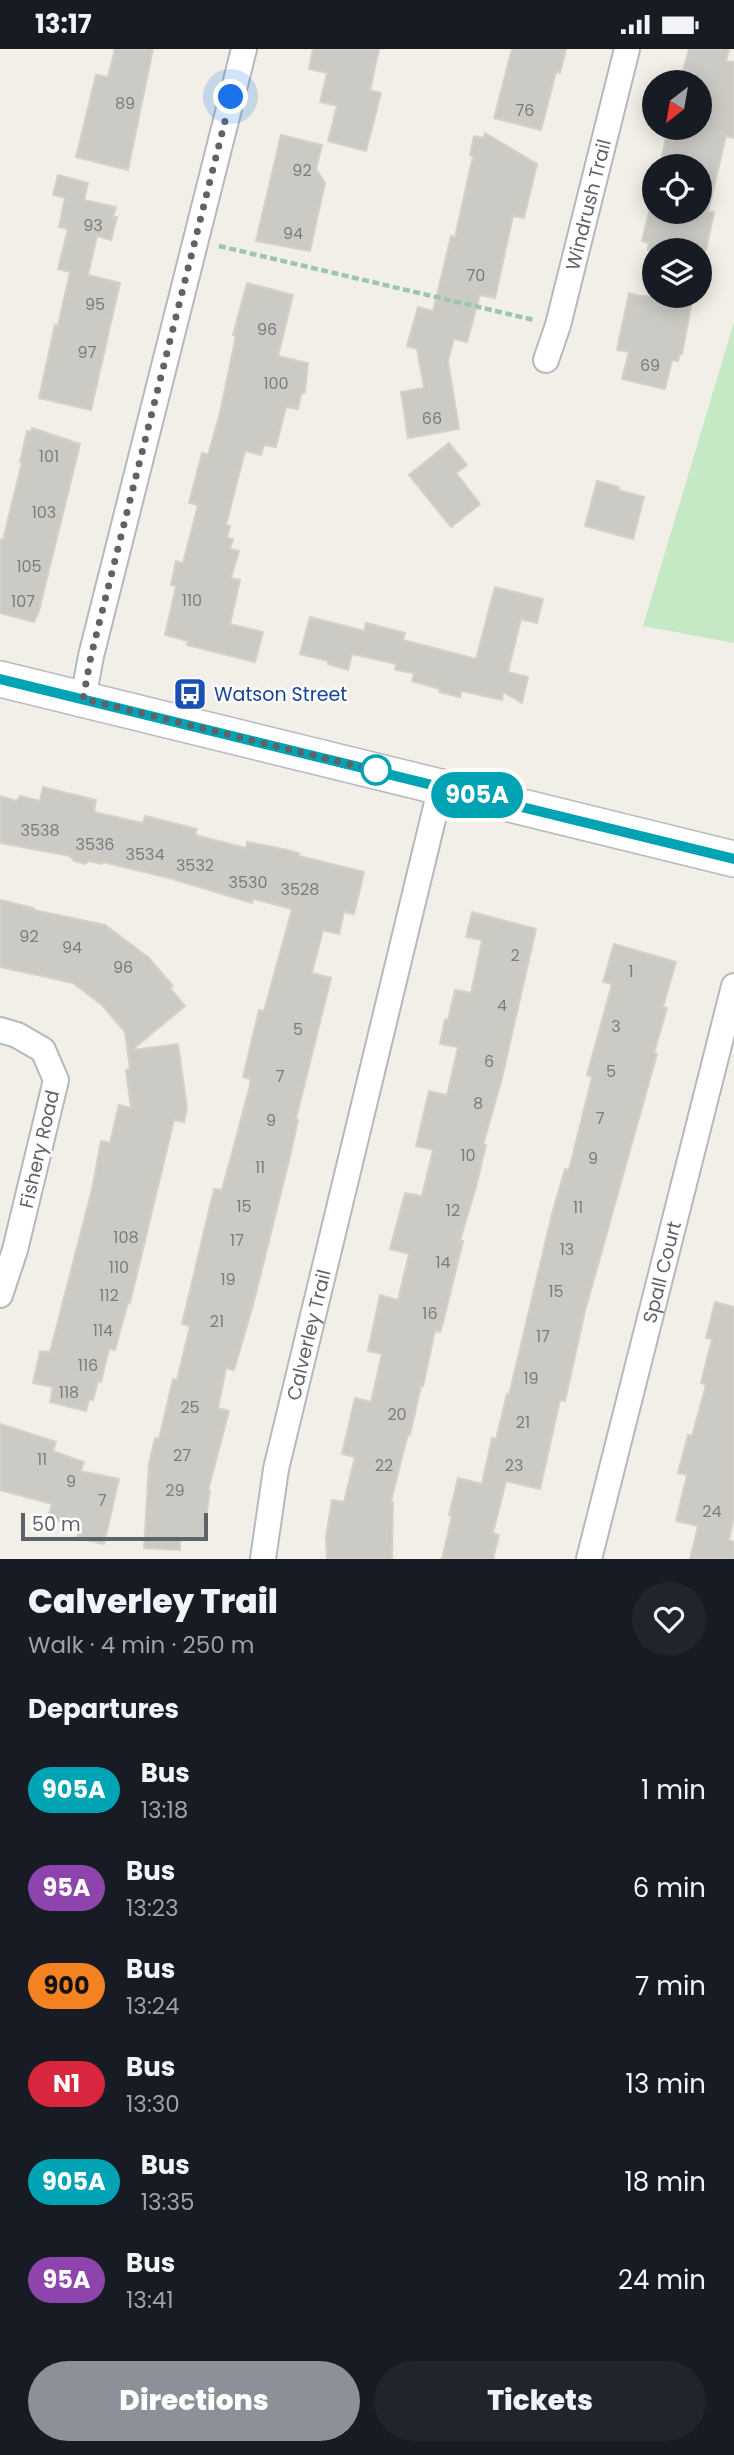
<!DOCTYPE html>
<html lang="en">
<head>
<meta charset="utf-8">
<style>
  body { margin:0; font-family:Poppins,sans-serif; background:#20242c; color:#f1f3f6; height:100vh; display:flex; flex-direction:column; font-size:26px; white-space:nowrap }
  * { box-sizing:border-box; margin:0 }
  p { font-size:23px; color:#9ea1a6 }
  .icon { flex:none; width:38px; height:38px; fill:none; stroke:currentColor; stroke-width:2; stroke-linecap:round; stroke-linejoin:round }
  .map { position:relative; height:1510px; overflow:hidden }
  .sheet { display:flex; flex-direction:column; background:#171b24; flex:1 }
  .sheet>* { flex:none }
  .badge { padding:0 14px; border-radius:23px; font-size:24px; line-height:46px }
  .needle { width:46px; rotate:211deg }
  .tools { position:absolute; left:642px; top:21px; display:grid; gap:14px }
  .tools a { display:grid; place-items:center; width:70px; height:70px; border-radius:50%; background:#171b24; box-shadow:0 4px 18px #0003; font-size:35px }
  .scale { position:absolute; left:21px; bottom:18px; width:187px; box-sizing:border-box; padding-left:7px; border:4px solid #5f6368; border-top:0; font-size:19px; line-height:24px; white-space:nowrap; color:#5f6368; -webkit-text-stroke:5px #fff; paint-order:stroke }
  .you { position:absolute; width:35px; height:35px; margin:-18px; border:5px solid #fff; border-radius:50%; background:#1a73e8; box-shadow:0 0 0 10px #1a73e833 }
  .map>.badge { position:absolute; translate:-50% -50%; box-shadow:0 0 0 4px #fff }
  h2 { padding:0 28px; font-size:26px; line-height:63px }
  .round { display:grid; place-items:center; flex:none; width:74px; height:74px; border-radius:37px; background:#20242c }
  .headline { display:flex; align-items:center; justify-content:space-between; height:119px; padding:0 28px }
  h1 { font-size:33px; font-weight:800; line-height:52px }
  .primary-button { display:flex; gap:14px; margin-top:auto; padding:14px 28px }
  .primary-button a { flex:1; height:80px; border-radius:42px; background:#8c9099; color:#fff; font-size:28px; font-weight:800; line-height:80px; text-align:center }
  .primary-button a+a { background:#20242c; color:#f1f3f6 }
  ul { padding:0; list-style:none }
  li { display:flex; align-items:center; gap:21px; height:98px; padding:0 28px }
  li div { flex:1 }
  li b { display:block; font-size:26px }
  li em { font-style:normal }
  li .badge { min-width:77px; font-weight:700; text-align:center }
  .status { display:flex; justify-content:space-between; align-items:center; height:49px; padding:0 35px; background:#171b24; direction:ltr }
  .status svg { height:19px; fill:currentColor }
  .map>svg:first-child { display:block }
</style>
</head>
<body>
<div class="status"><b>13:17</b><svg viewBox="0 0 49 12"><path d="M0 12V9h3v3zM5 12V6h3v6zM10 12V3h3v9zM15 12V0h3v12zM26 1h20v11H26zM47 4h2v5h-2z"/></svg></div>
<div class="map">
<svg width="734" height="1510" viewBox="0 0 734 1510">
  <rect width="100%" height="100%" fill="#f1efe8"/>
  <polygon fill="#c5e8c5" points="734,273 734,594 643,577"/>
  <g fill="#cccac5" stroke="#d6d1c6" stroke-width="2">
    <polygon points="115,0 153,0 128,121 76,108 96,26 108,28"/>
    <polygon points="313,0 379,0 370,41 381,44 366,102 328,92 337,57 320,53 327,24 309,20"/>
    <polygon points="512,0 566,0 560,24 556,23 541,81 494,69"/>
    <polygon points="689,0 729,0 726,12 734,13 734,89 726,87 708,163 714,163 706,201 648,201 649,194 642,192 649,163 700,163 700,117 660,117 668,79 700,79 700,33 692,33 694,24 683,22"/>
    <polygon points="485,84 537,115 531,140 524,169 513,167 495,249 480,246 467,293 454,290 448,312 459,380 408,389 401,343 424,339 417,300 407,297 418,258 433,262 451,187 455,188 473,107 470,106 474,87 484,89"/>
    <polygon points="281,86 322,96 316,120 325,134 310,202 256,192"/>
    <polygon points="58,126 88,134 84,151 116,158 113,168 117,168 111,191 97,187 88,226 120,234 91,361 39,349 55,276 58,277 70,223 58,220 68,180 59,178 65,149 53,146"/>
    <polygon points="247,234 293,246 278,307 308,314 305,343 301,345 298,360 286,358 276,398 264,396 261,406 245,402 226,476 230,477 227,489 233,490 230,500 239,502 231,529 240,531 230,575 263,583 255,613 187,596 188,592 165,586 176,537 171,536 176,512 183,514 198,456 189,454 202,404 208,406 219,368 236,287 233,286"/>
    <polygon points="629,244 640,247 693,247 682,305 680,304 678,312 672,311 665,340 622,330 629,303 617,301"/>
    <polygon points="32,379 80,395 39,562 34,573 0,564 0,490 3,491 22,413 20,413 27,382 31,383"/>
    <polygon points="449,394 467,416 456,424 480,455 451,478 409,426"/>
    <polygon points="597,432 619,438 618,441 644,448 633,490 585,477"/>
    <polygon points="495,538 543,550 537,574 521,570 508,623 528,628 522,654 503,643 502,651 462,642 460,648 439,643 440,640 412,632 414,624 395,621 396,615 352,605 348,621 328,615 328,612 300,605 310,568 364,582 366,574 405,584 403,591 476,610"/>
    <polygon points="43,738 96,751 94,763 143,774 145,767 197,780 195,786 246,799 247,793 279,799 299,804 299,807 364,823 354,865 344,863 339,885 323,881 312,924 331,929 296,1070 298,1071 292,1099 253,1256 234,1321 226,1319 218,1359 229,1362 208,1442 210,1442 203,1489 180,1488 180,1501 144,1499 149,1415 155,1389 159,1390 173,1330 177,1331 190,1277 182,1275 214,1140 222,1141 236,1089 250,1036 250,1030 243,1028 259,961 264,962 292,860 253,850 252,854 169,829 103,813 102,815 89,812 85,815 74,812 70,807 0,794 0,747 17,752 20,747 40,752"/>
    <polygon points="0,851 34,859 34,861 105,876 149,909 173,937 170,939 185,957 132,1001 178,995 187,1059 184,1073 174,1071 130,1254 128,1253 115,1301 109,1300 101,1333 98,1332 93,1351 89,1350 86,1362 50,1353 53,1338 33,1334 40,1302 50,1303 92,1140 101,1092 110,1094 119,1056 131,1059 126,1021 130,1020 125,983 102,956 73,934 0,918"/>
    <polygon points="472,863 536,880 501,1033 483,1096 486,1096 476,1138 460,1192 463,1192 444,1270 440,1283 435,1282 423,1337 421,1337 410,1386 408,1385 391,1452 393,1453 392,1510 327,1510 326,1488 332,1451 344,1453 355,1408 342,1405 355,1349 371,1353 382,1305 368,1302 380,1246 398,1251 409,1205 390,1200 397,1174 405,1144 422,1147 433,1101 416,1097 429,1042 447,1046 458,998 440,995 445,970 448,971 455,941 471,944 482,891 466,888"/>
    <polygon points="614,895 676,913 663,958 667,959 654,1004 657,1005 585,1262 565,1352 560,1351 540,1440 506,1432 493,1484 499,1486 493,1510 442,1510 452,1467 449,1466 458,1429 482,1435 492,1389 496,1390 507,1345 509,1346 552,1165 565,1120 569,1121 592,1028 587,1026 612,935 603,933"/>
    <polygon points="715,1253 734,1258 734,1468 729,1491 734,1493 734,1510 690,1510 698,1477 676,1472 687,1426 678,1424 688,1386 692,1387 706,1336 701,1334 712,1290 706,1289"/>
    <polygon points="0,1375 56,1393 53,1402 84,1413 81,1422 119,1430 104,1495 77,1489 80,1479 48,1468 52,1455 0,1441"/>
  </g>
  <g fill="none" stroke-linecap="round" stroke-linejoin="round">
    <defs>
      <g id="street">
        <path id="s1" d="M546 311 558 276 627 0"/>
        <polyline points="83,650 91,607 244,0"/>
        <polyline points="0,981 17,986 43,1001 56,1031 15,1201 0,1246"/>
        <path id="s2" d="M263 1510 276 1420 441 737"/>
        <path id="s3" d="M589 1510 734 937"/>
      </g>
      <polyline id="secondary" points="0,630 734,810"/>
    </defs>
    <use href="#street" stroke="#b5b8bc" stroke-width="28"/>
    <use href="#secondary" stroke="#b6babf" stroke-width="38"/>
    <polyline stroke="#9cc7a9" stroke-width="4.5" stroke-dasharray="7 3.5" stroke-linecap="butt" points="219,197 534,271"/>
    <use href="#street" stroke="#fff" stroke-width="24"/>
    <use href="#secondary" stroke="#fff" stroke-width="35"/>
  </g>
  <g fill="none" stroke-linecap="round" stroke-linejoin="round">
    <defs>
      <polyline id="line" points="0,630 734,810"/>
    </defs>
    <use href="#line" stroke="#fff" stroke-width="16"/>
    <use href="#line" stroke="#00a3b4" stroke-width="10"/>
    <polyline stroke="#5f6368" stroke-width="7" stroke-dasharray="0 12.6" points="231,48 91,607 83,650 382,723 376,721"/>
  </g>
  <defs>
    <symbol id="bus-square" viewBox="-11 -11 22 22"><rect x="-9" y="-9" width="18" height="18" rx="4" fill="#1a4fb4" stroke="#fff"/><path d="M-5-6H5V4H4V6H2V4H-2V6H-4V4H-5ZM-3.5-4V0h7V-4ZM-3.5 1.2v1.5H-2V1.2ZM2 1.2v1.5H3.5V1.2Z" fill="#fff"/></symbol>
  </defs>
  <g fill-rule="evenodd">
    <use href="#bus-square" x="171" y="626" width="38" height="38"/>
  </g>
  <circle fill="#fff" stroke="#00a3b4" stroke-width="3.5" cx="376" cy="721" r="14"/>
  <g text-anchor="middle" stroke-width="5" stroke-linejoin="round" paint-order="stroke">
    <g font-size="16" fill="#7a7d7f">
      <text x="125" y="60">89</text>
      <text x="525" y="67">76</text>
      <text x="302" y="127">92</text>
      <text x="93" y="182">93</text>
      <text x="293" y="190">94</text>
      <text x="476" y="232">70</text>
      <text x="95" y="261">95</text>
      <text x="267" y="286">96</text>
      <text x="87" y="309">97</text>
      <text x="650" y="322">69</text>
      <text x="276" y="340">100</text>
      <text x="432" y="375">66</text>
      <text x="49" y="413">101</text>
      <text x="44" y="469">103</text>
      <text x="29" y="523">105</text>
      <text x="192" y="557">110</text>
      <text x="23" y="558">107</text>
      <text x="40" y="787">3538</text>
      <text x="95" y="801">3536</text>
      <text x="145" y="811">3534</text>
      <text x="195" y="822">3532</text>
      <text x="248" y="839">3530</text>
      <text x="300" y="846">3528</text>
      <text x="29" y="893">92</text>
      <text x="72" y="904">94</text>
      <text x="515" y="912">2</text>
      <text x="123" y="924">96</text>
      <text x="631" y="928">1</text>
      <text x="502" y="962">4</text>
      <text x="616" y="983">3</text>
      <text x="298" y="986">5</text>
      <text x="489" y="1018">6</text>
      <text x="611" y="1028">5</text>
      <text x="280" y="1033">7</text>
      <text x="478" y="1060">8</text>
      <text x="600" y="1075">7</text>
      <text x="271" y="1077">9</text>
      <text x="468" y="1112">10</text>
      <text x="593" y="1115">9</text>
      <text x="260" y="1124">11</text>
      <text x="244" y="1163">15</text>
      <text x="578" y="1164">11</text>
      <text x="453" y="1167">12</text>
      <text x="126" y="1194">108</text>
      <text x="237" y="1197">17</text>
      <text x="567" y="1206">13</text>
      <text x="443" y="1219">14</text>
      <text x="119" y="1224">110</text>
      <text x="228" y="1236">19</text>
      <text x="556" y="1248">15</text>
      <text x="109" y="1252">112</text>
      <text x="430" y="1270">16</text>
      <text x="217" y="1278">21</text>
      <text x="103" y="1287">114</text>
      <text x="543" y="1293">17</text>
      <text x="88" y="1322">116</text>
      <text x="531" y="1335">19</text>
      <text x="69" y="1349">118</text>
      <text x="190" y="1364">25</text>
      <text x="397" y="1371">20</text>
      <text x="523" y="1379">21</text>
      <text x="182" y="1412">27</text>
      <text x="42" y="1416">11</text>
      <text x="384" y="1422">22</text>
      <text x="514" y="1422">23</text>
      <text x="71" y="1438">9</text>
      <text x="175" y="1447">29</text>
      <text x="102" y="1457">7</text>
      <text x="712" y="1468">24</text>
    </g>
    <g font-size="19" fill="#5f6368" stroke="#fff">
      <text dy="7" stroke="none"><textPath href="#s1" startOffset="161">Windrush Trail</textPath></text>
      <text transform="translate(39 1100) rotate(-77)" y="7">Fishery Road</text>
      <text dy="7" stroke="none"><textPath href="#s3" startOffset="296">Spall Court</textPath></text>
      <text dy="7" stroke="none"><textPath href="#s2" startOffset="229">Calverley Trail</textPath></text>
    </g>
    <g font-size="19" fill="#164399" stroke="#fff" text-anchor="start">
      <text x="214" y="652">Watson Street</text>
    </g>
  </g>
</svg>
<div class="tools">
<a><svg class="needle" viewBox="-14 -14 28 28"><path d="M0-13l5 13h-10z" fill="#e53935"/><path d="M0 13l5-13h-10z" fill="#9ea1a6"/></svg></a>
<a><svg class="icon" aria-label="locate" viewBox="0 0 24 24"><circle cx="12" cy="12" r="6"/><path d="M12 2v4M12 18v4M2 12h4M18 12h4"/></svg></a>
<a><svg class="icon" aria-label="layers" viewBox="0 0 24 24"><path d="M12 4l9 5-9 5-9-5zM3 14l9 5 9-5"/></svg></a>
</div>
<div class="scale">50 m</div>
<div class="you" style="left:231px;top:48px"></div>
<b class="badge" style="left:477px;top:746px;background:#00a3b4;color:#fff">905A</b>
</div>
<section class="sheet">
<div class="headline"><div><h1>Calverley Trail</h1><p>Walk · 4 min · 250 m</p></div><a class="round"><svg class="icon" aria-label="heart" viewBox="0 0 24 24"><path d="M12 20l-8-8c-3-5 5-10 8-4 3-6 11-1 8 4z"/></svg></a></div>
<h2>Departures</h2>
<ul>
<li><span class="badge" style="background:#00a3b4;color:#fff">905A</span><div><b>Bus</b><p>13:18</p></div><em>1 min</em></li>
<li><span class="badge" style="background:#8e44ad;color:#fff">95A</span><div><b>Bus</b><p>13:23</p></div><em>6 min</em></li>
<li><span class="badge" style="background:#f58220;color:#111">900</span><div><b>Bus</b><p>13:24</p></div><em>7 min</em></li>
<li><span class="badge" style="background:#d7263d;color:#fff">N1</span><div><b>Bus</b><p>13:30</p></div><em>13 min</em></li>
<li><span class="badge" style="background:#00a3b4;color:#fff">905A</span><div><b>Bus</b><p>13:35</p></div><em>18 min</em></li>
<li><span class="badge" style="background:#8e44ad;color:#fff">95A</span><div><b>Bus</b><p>13:41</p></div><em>24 min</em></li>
</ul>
<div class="primary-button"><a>Directions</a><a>Tickets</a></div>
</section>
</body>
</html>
